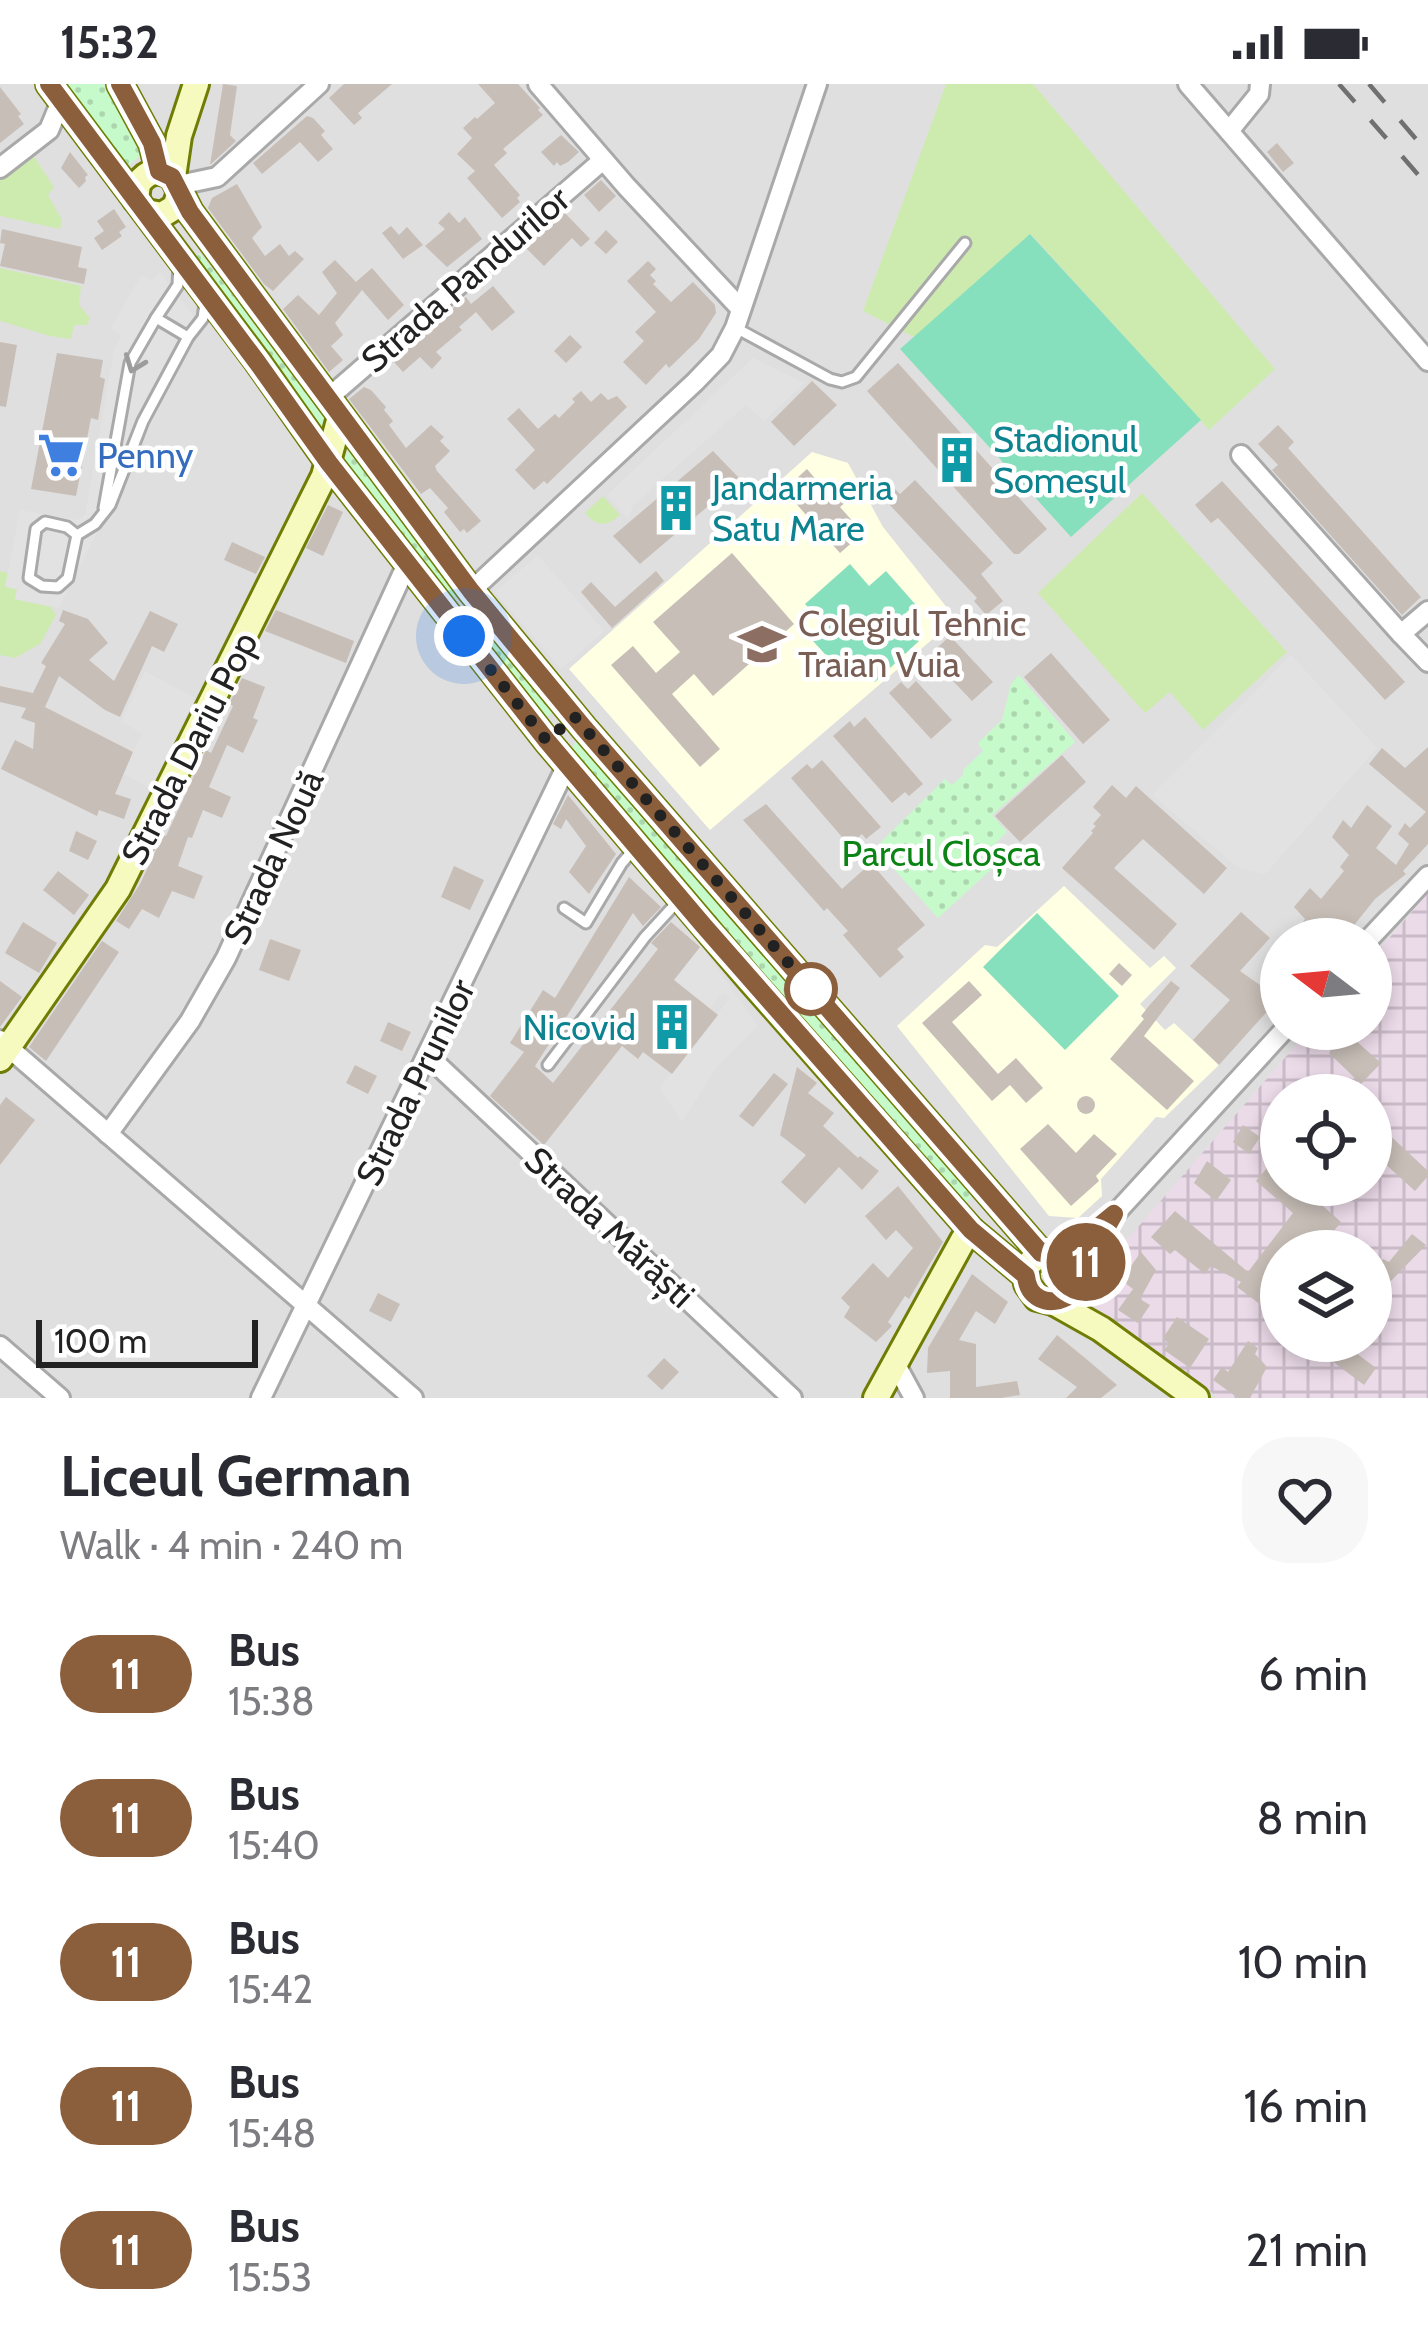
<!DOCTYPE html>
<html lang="en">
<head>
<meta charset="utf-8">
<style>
  body { margin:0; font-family:Cabin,sans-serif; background:#f7f7f7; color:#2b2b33; height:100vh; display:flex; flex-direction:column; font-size:45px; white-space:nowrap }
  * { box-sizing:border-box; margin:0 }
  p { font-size:39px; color:#7c7c81 }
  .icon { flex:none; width:66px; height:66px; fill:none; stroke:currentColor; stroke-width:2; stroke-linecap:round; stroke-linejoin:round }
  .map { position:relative; height:1314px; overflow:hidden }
  .panel { display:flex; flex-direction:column; background:#fff; flex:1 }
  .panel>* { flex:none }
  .badge { padding:0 24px; border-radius:39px; font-size:42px; line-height:78px }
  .needle { width:78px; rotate:286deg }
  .controls { position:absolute; left:1260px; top:834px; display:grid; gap:24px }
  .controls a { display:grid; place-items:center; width:132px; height:132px; border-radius:50%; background:#fff; box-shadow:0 6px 18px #0003; font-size:60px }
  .scale { position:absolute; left:36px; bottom:30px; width:222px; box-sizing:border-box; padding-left:12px; border:6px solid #222; border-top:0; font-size:33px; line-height:42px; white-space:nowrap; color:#222; -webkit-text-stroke:9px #fff; paint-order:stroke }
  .you { position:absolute; width:60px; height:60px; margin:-30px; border:9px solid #fff; border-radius:50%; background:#1a73e8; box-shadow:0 0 0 18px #1a73e833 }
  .map>.badge { position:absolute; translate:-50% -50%; box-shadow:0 0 0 6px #fff }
  .round { display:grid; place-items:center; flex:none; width:126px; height:126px; border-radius:48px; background:#f7f7f7 }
  .overview { display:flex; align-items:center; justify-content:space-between; height:204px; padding:0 60px }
  h1 { font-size:57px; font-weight:800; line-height:90px }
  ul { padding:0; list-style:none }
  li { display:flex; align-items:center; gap:36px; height:144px; padding:0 60px }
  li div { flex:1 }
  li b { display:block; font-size:45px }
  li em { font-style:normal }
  li .badge { min-width:132px; font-weight:700; text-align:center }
  .status { display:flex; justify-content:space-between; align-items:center; height:84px; padding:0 60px; background:#fff; direction:ltr }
  .status svg { height:33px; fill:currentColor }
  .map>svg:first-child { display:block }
</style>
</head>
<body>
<div class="status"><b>15:32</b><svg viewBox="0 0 49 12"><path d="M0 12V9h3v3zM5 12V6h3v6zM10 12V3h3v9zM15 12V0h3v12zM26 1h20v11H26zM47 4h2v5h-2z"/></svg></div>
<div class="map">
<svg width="1428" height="1314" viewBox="0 0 1428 1314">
  <defs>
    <pattern id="industrial-grid" width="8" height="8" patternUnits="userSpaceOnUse" patternTransform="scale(3)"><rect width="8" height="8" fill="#ebdae8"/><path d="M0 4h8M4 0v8" fill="none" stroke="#c9bbc7"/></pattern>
    <pattern id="park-dots" width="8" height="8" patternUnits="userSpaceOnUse" patternTransform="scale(3)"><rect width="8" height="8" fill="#c7facb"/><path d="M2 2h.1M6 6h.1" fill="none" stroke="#abd6ae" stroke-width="1.8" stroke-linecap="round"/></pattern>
  </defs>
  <rect width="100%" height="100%" fill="#f2efe8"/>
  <polygon fill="#e0dfdf" points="0,0 1428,0 1428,809 1371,875 1371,855 1281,855 1281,945 1310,945 1080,1211 1219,1314 0,1314"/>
  <path fill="url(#industrial-grid)" fill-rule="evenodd" d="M1428 809V1314H1219L1079 1211 1310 945H1371V875ZM1281 1011H1371V1101H1281ZM1281 1167H1371V1257H1281Z"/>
  <g fill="#ffffe4">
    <polygon points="812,368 848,379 883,443 956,535 710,746 569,585"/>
    <polygon points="1064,802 1150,884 1164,872 1176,884 1140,920 1165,946 1174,939 1219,981 1164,1034 1156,1033 1101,1095 1102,1112 1078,1134 1049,1132 897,942 985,861 997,863"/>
  </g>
  <g fill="#cdebaf">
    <polygon points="946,0 1033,0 1275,285 1209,346 1031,150 914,253 863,227"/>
    <polygon points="33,71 54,103 48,111 62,136 60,145 0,132 0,95"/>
    <polygon points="0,184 81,202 79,221 90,234 87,241 74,241 71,255 50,252 0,237"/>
    <polygon points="1142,409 1287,568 1203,646 1170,608 1145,629 1038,509"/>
    <path d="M603 412 620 431C607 443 596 443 585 429Z"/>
    <polygon points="0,487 8,489 6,503 17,505 15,515 51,523 56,531 40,560 15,574 0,571"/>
  </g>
  <g fill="url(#park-dots)">
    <polygon points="60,0 104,0 151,64 122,86"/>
    <polygon points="200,169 331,334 321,362 187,180"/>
    <polygon points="354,357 461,506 445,522 338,386"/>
    <path d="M480 531 554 620C553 628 551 632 543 634L465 547Z"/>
    <polygon points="1019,591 1075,658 992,731 1007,748 987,768 995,782 938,834 875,764 945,695 952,701 963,691 963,686 983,667 978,659 1002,636 1011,600"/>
    <polygon points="584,655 972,1101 972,1113 964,1121 953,1120 571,668 576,656"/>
  </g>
  <g fill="#87e0bd">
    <polygon points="1030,150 1201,336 1071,453 900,265"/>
    <polygon points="850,480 869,502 886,487 915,520 900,535 919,557 875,598 858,579 844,591 813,557 827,544 805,520"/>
    <polygon points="1037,829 1119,912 1065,966 983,883"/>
  </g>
  <g fill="#e2e2e2">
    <polygon points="160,188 201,242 59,524 15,515 17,505 5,503 20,426 77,436 85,431 114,266 122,251 110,245 141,191 151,196"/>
    <polygon points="753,274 804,299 764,337 746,321 633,421 628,435 607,411"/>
    <polygon points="538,471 604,547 561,585 495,508"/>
    <polygon points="1291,571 1377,664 1265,790 1239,784 1152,711"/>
    <polygon points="145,587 195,614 151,705 122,689 142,650 121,637"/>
    <polygon points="701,861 758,942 717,983 682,1038 659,1004 730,914 723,909 710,925 674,896"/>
  </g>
  <g fill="#c7beb7">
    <polygon points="223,0 237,2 230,51 236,57 210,81"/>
    <polygon points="344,0 392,0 358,29 362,34 354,41 329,14"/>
    <polygon points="478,0 518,0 540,24 538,26 543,31 503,65 507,69 494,81 520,111 517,114 520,118 502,134 467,94 475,87 457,70 472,54 463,44 475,33 477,35 495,19"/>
    <polygon points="0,3 21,30 18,32 24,40 0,59"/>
    <polygon points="307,32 313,34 325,47 321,51 333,65 318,78 300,58 262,90 253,79"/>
    <polygon points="561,51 579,68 568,78 560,82 557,78 554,82 541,68"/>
    <polygon points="1277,59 1294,79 1283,88 1267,68"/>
    <polygon points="70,68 88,91 85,93 86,97 79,104 61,84"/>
    <polygon points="601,96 616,112 599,128 584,111"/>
    <polygon points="237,100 262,143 252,154 265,172 280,160 289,172 295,167 304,175 273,207 264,200 208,124 212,114"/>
    <polygon points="114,125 126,143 119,148 122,152 102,166 94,154 104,147 97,137"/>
    <polygon points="449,128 459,139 465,133 482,155 447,183 425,162 445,145 438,139"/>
    <polygon points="564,128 590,155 581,163 572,154 544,182 524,162"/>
    <polygon points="391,142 399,151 407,143 423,161 403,175 382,149"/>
    <polygon points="2,145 82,163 78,183 87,185 84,200 0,182 5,160 0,159"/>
    <polygon points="606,146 618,158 606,170 594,159"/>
    <polygon points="335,176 356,198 372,184 404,221 388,236 362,206 335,239 343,251 331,262 343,276 329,288 283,225 298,211 319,231 337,209 322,188"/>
    <polygon points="648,177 656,185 650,191 656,197 653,200 671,218 693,198 715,221 716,229 699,255 669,284 666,280 646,301 623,278 644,257 635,248 656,228 627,197"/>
    <polygon points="493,202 515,228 492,247 476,228 459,243 462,246 436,268 442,274 432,285 420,273 403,288 393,277 466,213 471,220"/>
    <polygon points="570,251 582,263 566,279 554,267"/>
    <polygon points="0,258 17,261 6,323 0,322"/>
    <polygon points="57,269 103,276 100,293 105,295 98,336 91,334 76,412 31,405"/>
    <polygon points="898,279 1047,445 1019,470 1014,470 867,307"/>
    <polygon points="812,297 837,321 794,362 771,338"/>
    <polygon points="364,303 371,306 386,323 384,326 393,337 389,341 406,364 431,341 444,353 440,357 450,367 435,382 437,387 481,437 467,449 464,445 460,448 444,428 448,424 430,404 421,410 349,315"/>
    <polygon points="581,307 591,318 601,309 608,316 617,312 627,323 547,400 544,397 534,406 515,386 535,366 507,335 519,324 538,345 555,330 559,334 575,318 572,315"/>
    <polygon points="1278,341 1294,358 1288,364 1421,513 1402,531 1272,386 1278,381 1258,360"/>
    <polygon points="713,367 740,395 640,480 613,452"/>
    <polygon points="807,385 829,411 843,399 854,411 840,423 863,449 840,469 784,406"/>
    <polygon points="883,393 900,410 915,396 993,479 981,490 1003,517 986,531 974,517 977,514 873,403"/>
    <polygon points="1222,397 1405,598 1385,616 1218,434 1211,439 1195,421"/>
    <polygon points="328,421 343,428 323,472 306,464"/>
    <polygon points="232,458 265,473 256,490 224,476"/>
    <polygon points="732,469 794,540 713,612 694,590 672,610 720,665 700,683 611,581 633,562 656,589 680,568 653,538"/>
    <polygon points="656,487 664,497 612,544 581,508 591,498 615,523"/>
    <polygon points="63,526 88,535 108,559 89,576 114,597 150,527 178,540 164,568 152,562 120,633 105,626 59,592 45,623 133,668 115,710 131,715 124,735 99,726 97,732 1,685 15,656 33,665 35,639 21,634 26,624 0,618 0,602 33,609 46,582 41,579 65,540 59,537"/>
    <polygon points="276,526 354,557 346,579 265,547"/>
    <polygon points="950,552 993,598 972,617 936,579 945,570 938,563"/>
    <polygon points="1051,569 1110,636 1083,660 1024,593"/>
    <polygon points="242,594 265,603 253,634 258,636 243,669 227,661 209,703 231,713 222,734 203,726 192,754 188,753 178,782 203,792 194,815 172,807 159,834 142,825 129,845 116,837 140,800 163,751 166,752 206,666 211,669 233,622 229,620"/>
    <polygon points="916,597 952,636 931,655 889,609 901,598 908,605"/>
    <polygon points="865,633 923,700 909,712 905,708 892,719 833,652 850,637 854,643"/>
    <polygon points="1428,663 1428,760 1403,787 1406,790 1375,815 1343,855 1297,855 1306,845 1301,841 1305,835 1294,823 1310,804 1321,815 1344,787 1340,783 1349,771 1332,753 1343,736 1351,744 1367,721 1392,742 1376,764 1396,781 1409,760 1398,750 1405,739 1410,744 1426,728 1369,680 1382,664 1405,684"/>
    <polygon points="1062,671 1086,698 1020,758 995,732"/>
    <polygon points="822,676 881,743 866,755 862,750 849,761 791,694 807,680 812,685"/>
    <polygon points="1112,701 1126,714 1136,702 1227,784 1204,810 1143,755 1114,784 1177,840 1154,866 1062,784 1093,749 1091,747 1096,742 1093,740 1101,731 1093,723"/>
    <polygon points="568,711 616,770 589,810 569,788 586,762 566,735 561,745 553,740"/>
    <polygon points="766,720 842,805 871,779 925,841 897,865 904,873 880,894 843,851 848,847 827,824 824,827 743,736"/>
    <polygon points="76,747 97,757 88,776 69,767"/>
    <polygon points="454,782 484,796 470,826 441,813"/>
    <polygon points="58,787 89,811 74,831 43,806"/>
    <polygon points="629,793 661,823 643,842 633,829 535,982 553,999 658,865 651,859 671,838 700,863 674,896 718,931 672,990 643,968 638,975 622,962 544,1061 490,1012 524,968 510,959 543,906 555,914"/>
    <polygon points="1241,828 1270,854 1240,887 1267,906 1281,889 1281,912 1219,981 1193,956 1230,916 1190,882"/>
    <polygon points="23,838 57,859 39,889 5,869"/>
    <polygon points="270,855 301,866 289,897 259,886"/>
    <polygon points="102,857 119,868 46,977 29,963"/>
    <polygon points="1119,879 1132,891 1122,902 1109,890"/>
    <polygon points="0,897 22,913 0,943"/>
    <polygon points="969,897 982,911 952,938 998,990 1016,974 1043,1004 1026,1019 1010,1001 992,1017 922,939"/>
    <polygon points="1171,897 1180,904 1144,952 1194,997 1167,1026 1110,975 1144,935 1141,932 1148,923"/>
    <polygon points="388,938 411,948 402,967 380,957"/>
    <polygon points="1347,949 1381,979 1361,1000 1329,969"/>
    <polygon points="355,981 377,992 368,1010 346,999"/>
    <polygon points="797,983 817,999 808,1009 834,1029 823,1042 858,1074 860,1072 879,1087 862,1106 839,1083 805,1120 781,1098 806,1071 780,1051"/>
    <polygon points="774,989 788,1000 753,1043 739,1032"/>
    <circle cx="1086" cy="1021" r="9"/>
    <polygon points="6,1013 35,1036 0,1081 0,1021"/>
    <polygon points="1371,1034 1428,1087 1428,1092 1415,1107 1371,1067"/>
    <polygon points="1048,1040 1076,1069 1094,1050 1117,1070 1096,1092 1099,1097 1071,1122 1020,1065"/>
    <polygon points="1243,1041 1260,1053 1249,1070 1233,1058"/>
    <polygon points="1207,1077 1231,1096 1216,1117 1194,1099"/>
    <polygon points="1272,1078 1281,1086 1281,1101 1299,1101 1341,1138 1318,1167 1281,1167 1281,1236 1237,1203 1241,1198 1211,1182 1205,1190 1175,1166 1170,1170 1151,1153 1175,1127 1248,1188 1293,1129 1256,1097"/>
    <polygon points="898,1102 943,1158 909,1215 905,1212 888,1238 892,1242 876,1258 844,1233 850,1223 841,1214 873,1179 888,1194 913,1164 896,1146 886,1156 865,1132"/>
    <polygon points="1412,1150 1426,1161 1382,1206 1371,1197 1371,1189 1383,1175 1389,1178"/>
    <polygon points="1141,1168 1156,1186 1140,1215 1150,1221 1138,1239 1118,1226 1133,1205 1121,1196"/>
    <polygon points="972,1190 1008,1218 995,1240 976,1227 959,1256 976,1260 976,1303 1017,1297 1020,1311 1001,1314 950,1314 950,1287 927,1289 928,1264"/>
    <polygon points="378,1209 400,1220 391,1238 369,1227"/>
    <polygon points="1177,1233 1209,1255 1190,1284 1164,1266 1169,1260 1163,1254"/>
    <polygon points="1057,1251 1085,1274 1117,1301 1101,1314 1066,1314 1077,1303 1038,1275"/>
    <polygon points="1248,1257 1258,1264 1255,1270 1267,1283 1250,1314 1238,1314 1213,1296 1222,1283 1228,1288"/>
    <polygon points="1310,1257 1340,1257 1376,1284 1364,1301 1308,1259 1314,1260"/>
    <polygon points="664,1274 679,1288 662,1306 647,1292"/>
  </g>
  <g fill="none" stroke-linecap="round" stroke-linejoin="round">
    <defs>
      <g id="lane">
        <polyline points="156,234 188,253"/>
        <polyline points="736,244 830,295 842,298 856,293 965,159"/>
        <polyline points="104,424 130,279 156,234 178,201 179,181"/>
        <polygon points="45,438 67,443 77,451 68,494 58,503 42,502 29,494 36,445"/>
        <polyline points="77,451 95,440 110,421 143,337 188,253 203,234 205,219"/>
        <polyline points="564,824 586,839 622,779 636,763"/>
        <polyline points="548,981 645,853 680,815"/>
      </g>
      <g id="street">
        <polyline points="538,0 626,102 740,224"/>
        <polyline points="1188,0 1428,277"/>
        <polyline points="1229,47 1259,10 1260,0"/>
        <polyline points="0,84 49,46 61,17"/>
        <polyline points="179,101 217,93 319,0"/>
        <polyline points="327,315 603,76"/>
        <polyline points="1241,371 1401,550 1428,527"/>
        <polyline points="471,507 695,298 721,271 735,244 817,0"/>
        <polyline points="1401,550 1428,578"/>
        <polyline points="1369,855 1428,792"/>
        <polyline points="0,956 413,1314"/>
        <polyline points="427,971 792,1314"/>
        <polyline points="108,1050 190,937 226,874 407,480"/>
        <polyline points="1063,1171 1115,1130 1285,945"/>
        <polyline points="1077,1194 1109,1139"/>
        <polyline points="0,1262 60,1314"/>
        <polyline points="895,1279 914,1314"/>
        <polyline points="261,1314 567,681"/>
      </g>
      <g id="secondary">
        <polyline points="49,0 257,277 329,379 547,657 751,897 971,1146 1026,1192 1027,1200 1037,1214 1053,1218 1101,1245 1196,1314"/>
        <polyline points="120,0 152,59 159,87"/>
        <polyline points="173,93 179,52 196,0"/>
        <polyline points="180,108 190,128 471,507 584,644 1041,1169"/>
        <path d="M136 116 138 100C147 87 159 84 173 93L180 108 175 123 162 131 146 128"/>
        <polyline points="0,975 118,805 324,392 340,333"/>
        <path d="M1031 1178C1066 1144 1100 1204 1053 1218"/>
        <polyline points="876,1314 963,1156 971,1146"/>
      </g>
    </defs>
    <use href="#lane" stroke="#a9a9a9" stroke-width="15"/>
    <use href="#street" stroke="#a9a9a9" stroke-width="24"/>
    <use href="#secondary" stroke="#707d04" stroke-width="30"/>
    <use href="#lane" stroke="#fff" stroke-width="9"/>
    <use href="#street" stroke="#fff" stroke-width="18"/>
    <use href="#secondary" stroke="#f7fabe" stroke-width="24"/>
    <g stroke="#707070" stroke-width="4.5" stroke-dasharray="24 24" stroke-linecap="butt">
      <polyline points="1339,0 1428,102"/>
      <polyline points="1369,0 1428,69"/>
    </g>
  </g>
  <defs><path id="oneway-chevron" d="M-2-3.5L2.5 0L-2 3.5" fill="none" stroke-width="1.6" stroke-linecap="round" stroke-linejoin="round" transform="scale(3)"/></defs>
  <use stroke="#9c9c9c" href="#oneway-chevron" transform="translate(134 280) rotate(111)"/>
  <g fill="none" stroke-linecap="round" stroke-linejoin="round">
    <defs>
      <path id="line" d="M49 0 257 278 329 379 547 657 704 842 971 1146 1026 1192C1028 1214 1047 1223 1067 1213L1114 1130 1064 1171 1049 1167 1041 1169 584 644 471 507 190 128 172 93 159 87 152 59 120 0"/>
    </defs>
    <use href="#line" stroke="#fff" stroke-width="27"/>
    <use href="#line" stroke="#8b5e3c" stroke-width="18"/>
    <polyline stroke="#222" stroke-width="12" stroke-dasharray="0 21.6" points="464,552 547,657 574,632 811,905"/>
  </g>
  <defs>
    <symbol id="supermarket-bare" viewBox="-9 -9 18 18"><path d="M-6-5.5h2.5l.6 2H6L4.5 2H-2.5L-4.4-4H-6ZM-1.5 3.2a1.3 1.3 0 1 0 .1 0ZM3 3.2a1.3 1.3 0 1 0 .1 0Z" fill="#3f7fe0" stroke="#fff" stroke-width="2.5" paint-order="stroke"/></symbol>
    <symbol id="building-bare" viewBox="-9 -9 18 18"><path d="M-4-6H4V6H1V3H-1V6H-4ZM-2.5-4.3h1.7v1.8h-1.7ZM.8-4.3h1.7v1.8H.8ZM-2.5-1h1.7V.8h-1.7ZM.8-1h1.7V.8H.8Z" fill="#0f9aa8" stroke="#fff" stroke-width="2.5" paint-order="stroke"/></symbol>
    <symbol id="school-bare" viewBox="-9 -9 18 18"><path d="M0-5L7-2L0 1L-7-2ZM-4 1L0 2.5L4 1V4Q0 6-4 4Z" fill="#8d6e63" stroke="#fff" stroke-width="2.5" paint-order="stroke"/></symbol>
  </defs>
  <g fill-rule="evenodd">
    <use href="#supermarket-bare" x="28" y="338" width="66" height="66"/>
    <use href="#building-bare" x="924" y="343" width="66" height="66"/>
    <use href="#building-bare" x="643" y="391" width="66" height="66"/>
    <use href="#school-bare" x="729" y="527" width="66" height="66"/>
    <use href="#building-bare" x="639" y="910" width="66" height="66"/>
  </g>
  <circle fill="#fff" stroke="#8b5e3c" stroke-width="6" cx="811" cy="905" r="24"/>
  <g text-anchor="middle" stroke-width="9" stroke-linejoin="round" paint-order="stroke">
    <g font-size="36" fill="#222" stroke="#fff">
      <text transform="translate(465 195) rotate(-41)" y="13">Strada Pandurilor</text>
      <text transform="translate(189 664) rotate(-63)" y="13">Strada Dariu Pop</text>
      <text transform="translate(273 773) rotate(-65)" y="13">Strada Nouă</text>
      <text transform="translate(415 998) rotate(-64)" y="13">Strada Prunilor</text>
      <text transform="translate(610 1143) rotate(43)" y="13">Strada Mărăști</text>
    </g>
    <g font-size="36" fill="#0d838f" stroke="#fff" text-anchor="start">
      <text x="993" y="368">Stadionul<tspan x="993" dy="41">Someșul</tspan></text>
      <text x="712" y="416">Jandarmeria<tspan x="712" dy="41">Satu Mare</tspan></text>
      <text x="636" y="956" text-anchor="end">Nicovid</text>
    </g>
    <g font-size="36" fill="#366cbe" stroke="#fff" text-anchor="start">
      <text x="97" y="384">Penny</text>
    </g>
    <g font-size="36" fill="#785e54" stroke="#fff" text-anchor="start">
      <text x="798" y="552">Colegiul Tehnic<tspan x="798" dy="41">Traian Vuia</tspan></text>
    </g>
    <g font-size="36" fill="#0b8415" stroke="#fff">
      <text x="941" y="782">Parcul Cloșca</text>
    </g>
  </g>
</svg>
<div class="controls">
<a><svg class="needle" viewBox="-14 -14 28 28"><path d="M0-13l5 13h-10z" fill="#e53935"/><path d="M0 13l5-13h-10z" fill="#7c7c81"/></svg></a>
<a><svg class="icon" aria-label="locate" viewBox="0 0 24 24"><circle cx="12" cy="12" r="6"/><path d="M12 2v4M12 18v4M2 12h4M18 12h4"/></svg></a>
<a><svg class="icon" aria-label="layers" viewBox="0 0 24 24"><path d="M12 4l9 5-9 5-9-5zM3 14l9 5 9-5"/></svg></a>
</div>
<div class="scale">100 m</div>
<div class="you" style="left:464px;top:552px"></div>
<b class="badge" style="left:1086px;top:1178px;background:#8b5e3c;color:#fff">11</b>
</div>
<section class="panel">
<div class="overview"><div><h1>Liceul German</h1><p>Walk · 4 min · 240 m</p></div><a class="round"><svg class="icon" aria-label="heart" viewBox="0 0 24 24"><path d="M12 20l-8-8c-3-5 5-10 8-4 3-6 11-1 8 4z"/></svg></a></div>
<ul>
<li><span class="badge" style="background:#8b5e3c;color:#fff">11</span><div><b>Bus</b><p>15:38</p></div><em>6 min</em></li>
<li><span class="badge" style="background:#8b5e3c;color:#fff">11</span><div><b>Bus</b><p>15:40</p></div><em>8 min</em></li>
<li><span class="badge" style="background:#8b5e3c;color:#fff">11</span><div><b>Bus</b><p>15:42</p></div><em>10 min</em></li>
<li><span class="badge" style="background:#8b5e3c;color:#fff">11</span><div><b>Bus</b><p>15:48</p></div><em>16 min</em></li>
<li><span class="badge" style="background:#8b5e3c;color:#fff">11</span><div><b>Bus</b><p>15:53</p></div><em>21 min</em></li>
</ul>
</section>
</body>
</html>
